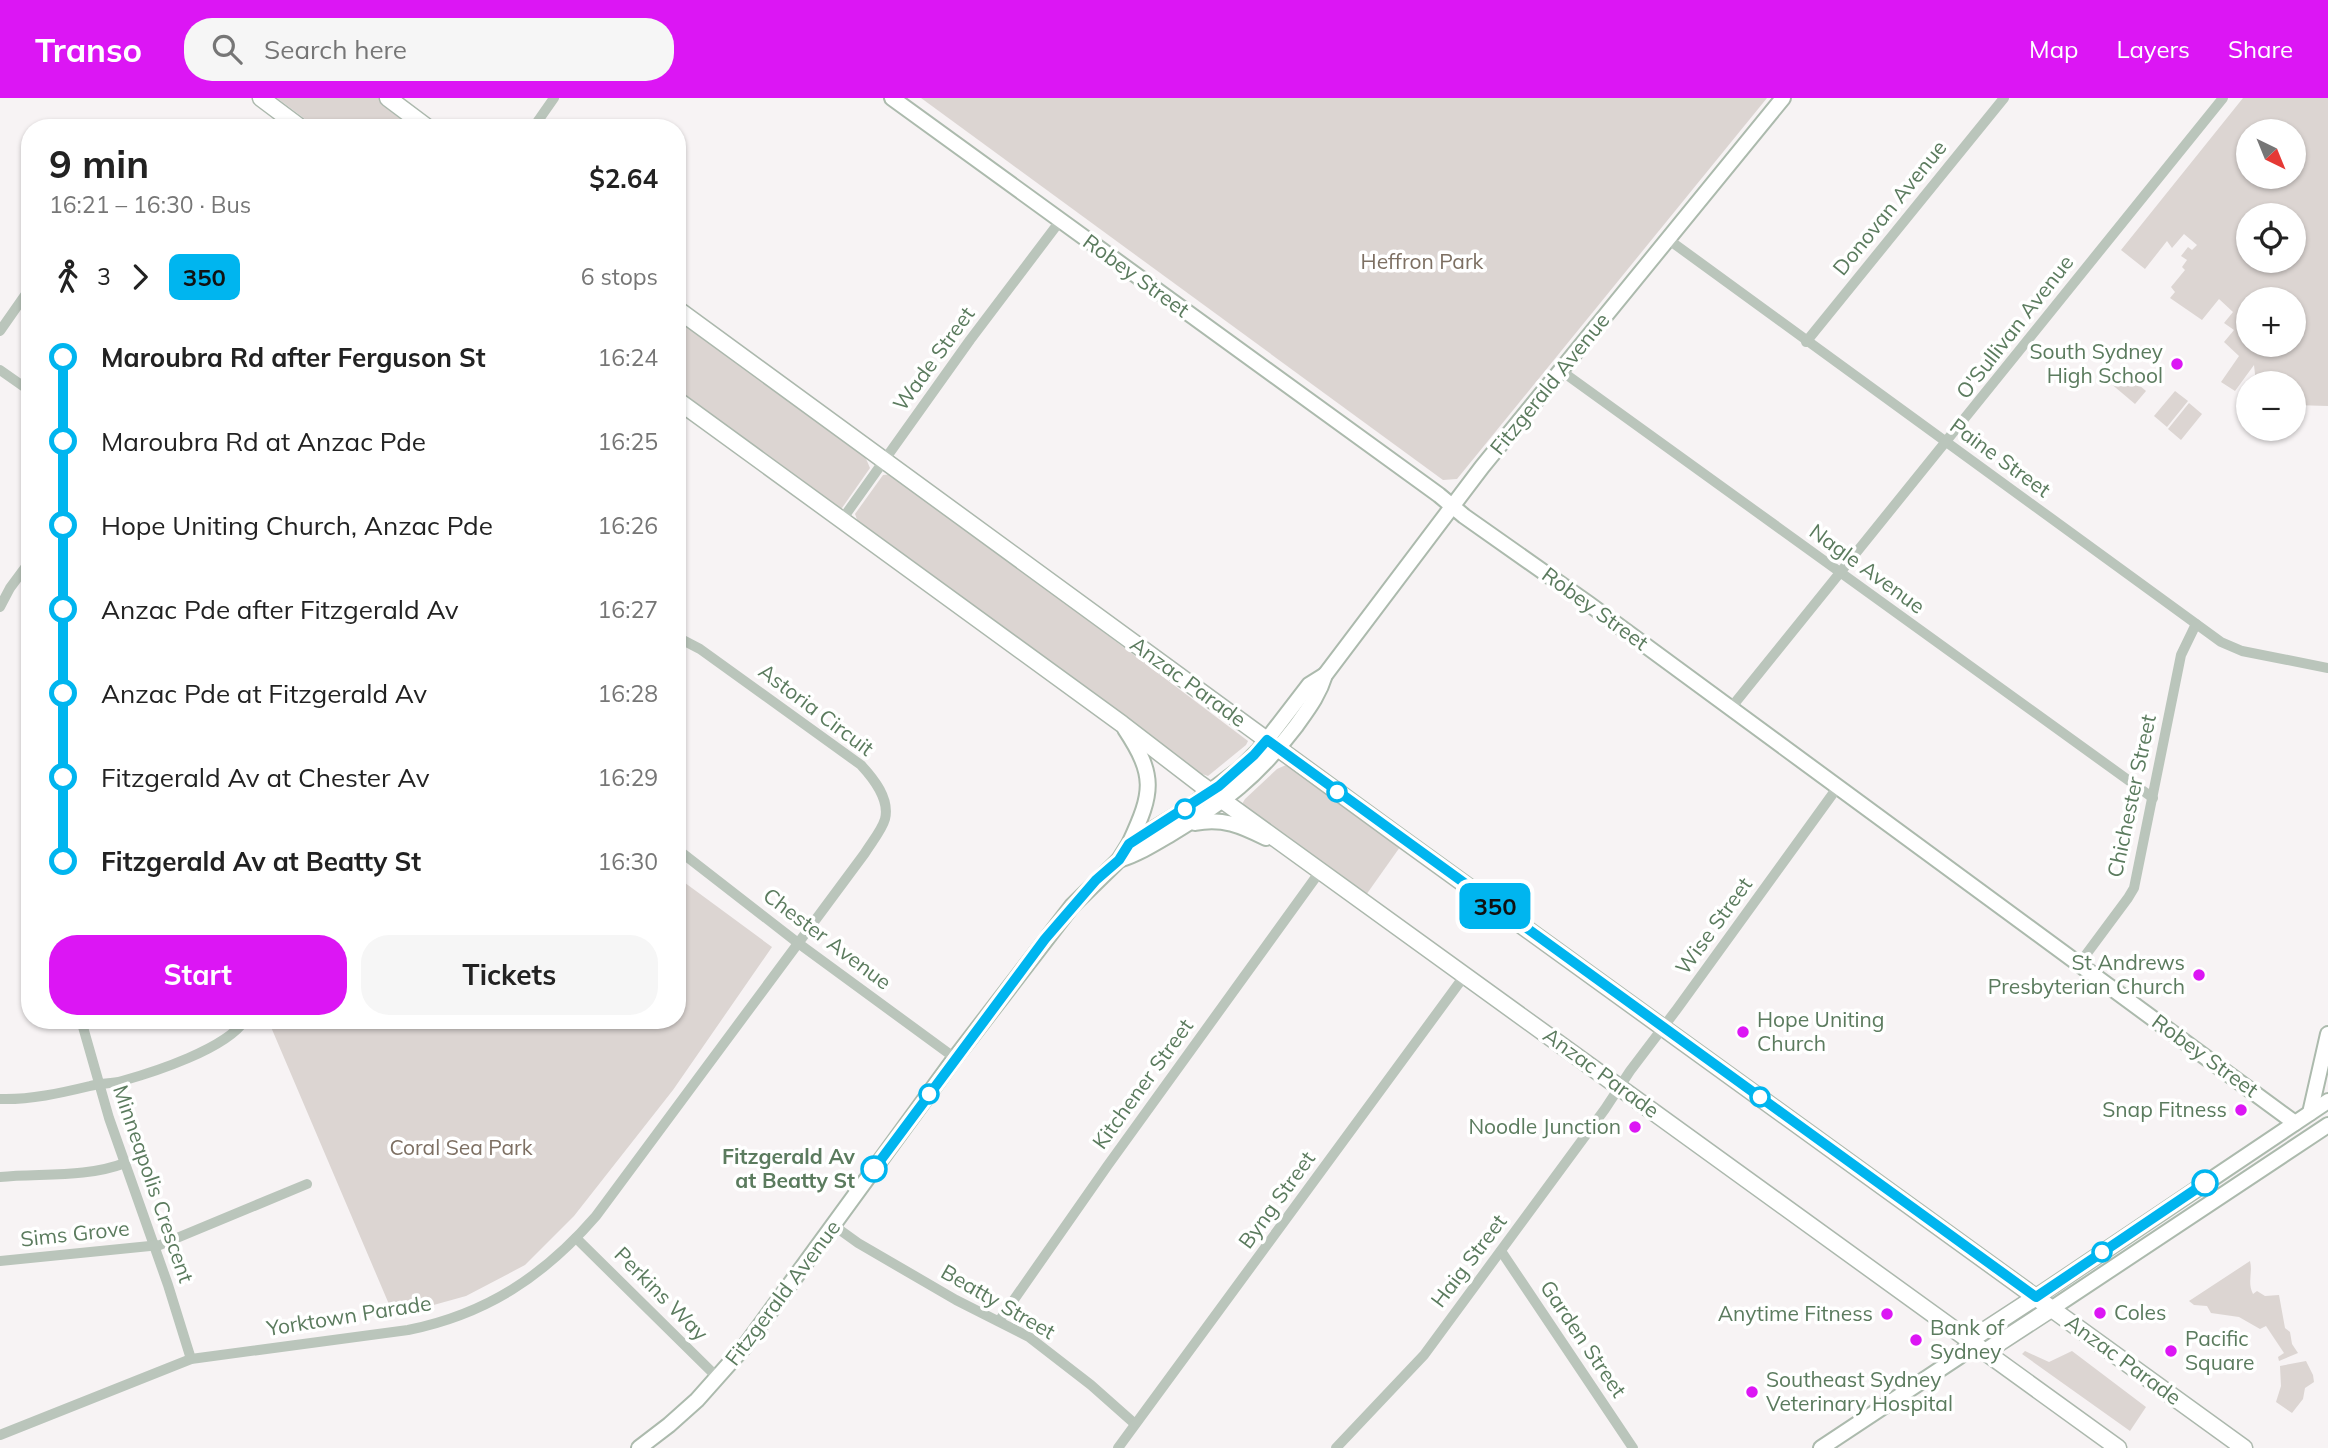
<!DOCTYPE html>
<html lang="en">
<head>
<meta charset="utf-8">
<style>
  body { margin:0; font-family:Mulish,sans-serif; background:#f6f6f6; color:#222; height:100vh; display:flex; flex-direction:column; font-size:26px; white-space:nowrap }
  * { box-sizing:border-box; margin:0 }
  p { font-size:23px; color:#767676 }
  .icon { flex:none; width:38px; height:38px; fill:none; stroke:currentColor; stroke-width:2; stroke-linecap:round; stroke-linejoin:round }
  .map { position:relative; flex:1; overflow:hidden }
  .panel { position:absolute; left:21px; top:21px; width:665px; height:910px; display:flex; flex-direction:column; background:#fff; border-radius:28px; box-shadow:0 2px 5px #0004 }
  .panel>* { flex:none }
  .badge { padding:0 14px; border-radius:10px; font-size:24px; line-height:46px }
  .needle { width:46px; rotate:137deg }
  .fabs { position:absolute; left:2236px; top:21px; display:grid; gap:14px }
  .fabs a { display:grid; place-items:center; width:70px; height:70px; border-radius:50%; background:#fff; box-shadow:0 2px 5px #0004; font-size:35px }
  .map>.badge { position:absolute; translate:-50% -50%; box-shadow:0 0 0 4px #fff }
  .legs { display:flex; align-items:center; gap:10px; height:77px; padding:0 28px; font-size:23px }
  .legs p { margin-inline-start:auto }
  .headline { display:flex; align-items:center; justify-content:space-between; height:119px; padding:0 28px }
  h1 { font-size:38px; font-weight:700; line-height:52px }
  .button { display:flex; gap:14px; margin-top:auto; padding:14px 28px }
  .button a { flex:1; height:80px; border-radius:28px; background:#dc16f4; color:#fff; font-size:28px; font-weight:700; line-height:80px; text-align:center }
  .button a+a { background:#f6f6f6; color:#222 }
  ul { padding:0 28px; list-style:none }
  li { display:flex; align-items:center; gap:24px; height:84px; font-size:26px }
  li i { display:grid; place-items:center; width:10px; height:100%; margin:0 9px; background:currentColor }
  li i::after { content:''; width:18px; height:18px; margin:-9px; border:5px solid; border-radius:50%; background:#fff }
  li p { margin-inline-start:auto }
  li:first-child i { background:linear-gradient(#0000 50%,currentColor 0) }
  li:last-child i { background:linear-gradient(currentColor 50%,#0000 0) }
  header { display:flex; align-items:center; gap:42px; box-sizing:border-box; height:98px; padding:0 35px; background:#dc16f4; color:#fff }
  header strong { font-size:33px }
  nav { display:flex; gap:38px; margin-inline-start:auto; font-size:24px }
  .search { width:490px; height:63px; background:#f6f6f6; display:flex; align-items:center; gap:18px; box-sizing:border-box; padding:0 24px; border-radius:28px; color:#767676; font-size:26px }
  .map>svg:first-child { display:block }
</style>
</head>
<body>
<header>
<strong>Transo</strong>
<div class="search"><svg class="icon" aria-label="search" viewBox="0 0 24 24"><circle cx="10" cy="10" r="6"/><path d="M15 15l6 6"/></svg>Search here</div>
<nav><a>Map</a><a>Layers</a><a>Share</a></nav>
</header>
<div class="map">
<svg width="2328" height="1350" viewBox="0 0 2328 1350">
  <rect width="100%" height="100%" fill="#f7f3f4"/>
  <g fill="#dcd5d2" fill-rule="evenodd">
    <polygon points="277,0 378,0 420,30 317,30"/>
    <polygon points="921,0 1767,0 1457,381 1443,382"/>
    <path d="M2243 0H2328V308L2294 307V285H2256L2254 267 2235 293 2221 284 2239 258 2224 244 2234 232 2224 225 2233 214 2219 201 2202 222 2170 200 2175 194 2171 189 2185 172 2182 169 2187 162 2181 158 2188 149 2192 152 2197 147 2184 136 2172 150 2167 143 2145 171 2121 152ZM2249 33H2294V79H2249ZM2249 117H2294V163H2249ZM2249 201H2294V247H2249Z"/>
    <polygon points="677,220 864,356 870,370 842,410 833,409 677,296"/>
    <polygon points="2120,271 2146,293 2135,306 2109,284"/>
    <polygon points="2175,293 2188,303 2167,329 2154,318"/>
    <polygon points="2189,305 2202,316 2181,342 2168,331"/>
    <polygon points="894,376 1248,643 1246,647 1208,678 1199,675 859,427 855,416 883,377"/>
    <polygon points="1286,667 1400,749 1366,797 1242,706 1245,701 1277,671"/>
    <polygon points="677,779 772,849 673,992 574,1118 525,1167 466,1198 394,1218 268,922 677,922"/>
    <path d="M2250 1163C2253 1175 2247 1184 2253 1196L2257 1193 2265 1198 2279 1197 2285 1230 2290 1234 2292 1246 2298 1255 2279 1263 2278 1259 2284 1255 2266 1228 2260 1231 2239 1219 2211 1215 2207 1208 2194 1207 2189 1203Z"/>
    <polygon points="2025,1253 2049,1264 2072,1253 2146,1309 2130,1333 2022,1256"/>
    <polygon points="2306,1263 2313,1277 2314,1284 2305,1290 2303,1301 2292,1315 2276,1304 2281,1288 2280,1268"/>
  </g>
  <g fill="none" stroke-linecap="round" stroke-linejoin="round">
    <defs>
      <g id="secondary">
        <polyline points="892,0 1439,397 1464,418 1589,506 2295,1025"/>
        <path d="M1125 631C1156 678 1153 694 1130 744"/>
        <path d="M1195 725C1222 719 1242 728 1266 740"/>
        <path d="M1119 762C1138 756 1154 746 1171 736 1226 703 1257 679 1296 628 1308 611 1319 597 1325 577L1482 369 1783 0"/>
        <polyline points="2310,1015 2328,936"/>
        <polyline points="2036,1199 2328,1003"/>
        <polyline points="2051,1211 2328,1027"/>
        <polyline points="639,1350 669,1327 697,1302 745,1248 955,960 1072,808 1119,762 1129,746 1191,708 1240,671 1259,652 1309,587 1325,577"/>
        <polyline points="1821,1350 1960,1258 1970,1242"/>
      </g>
      <g id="primary">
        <polyline points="261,0 301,30"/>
        <polyline points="388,0 428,30"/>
        <polyline points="677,211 1394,735 2244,1350"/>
        <polyline points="677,302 1122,626 1200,686 2118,1350"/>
        <polyline points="1970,1242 2036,1199"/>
        <polyline points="1985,1254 2051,1211"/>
      </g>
    </defs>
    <use href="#secondary" stroke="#acbaad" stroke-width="18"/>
    <use href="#primary" stroke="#acb8ad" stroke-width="19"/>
    <g stroke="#bac5bb" stroke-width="10">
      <polyline points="533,30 554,0"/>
      <polyline points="1669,142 2221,544 2242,553 2328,570"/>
      <polyline points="0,233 30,190"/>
      <polyline points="1806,244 2004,0"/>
      <polyline points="0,272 30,293"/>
      <polyline points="1560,272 2153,700"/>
      <polyline points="841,423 970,242 1060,123"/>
      <polyline points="0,509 10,490 30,463"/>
      <polyline points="1730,611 2223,0"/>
      <polyline points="677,751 798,845 955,960"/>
      <polyline points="2079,866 2128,800 2134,790 2181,557 2196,526"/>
      <polyline points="81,922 109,1020 168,1187 191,1261"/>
      <path d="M0 1001C30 1002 61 995 90 988 100 985 111 986 122 983 154 974 226 951 245 922"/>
      <path d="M0 1079C41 1075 86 1080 125 1065"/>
      <polyline points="833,1127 858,1145 956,1202 1029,1239 1091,1287 1135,1326"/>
      <polyline points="576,1140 718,1280"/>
      <polyline points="1501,1153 1633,1350"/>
      <polyline points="0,1163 160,1147 307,1086"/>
      <polyline points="999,1223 1108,1067 1321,772"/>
      <path d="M0 1337 191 1261 408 1232C487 1216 544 1178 596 1118L865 755C871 745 882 732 885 721 890 701 874 681 861 667L700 551 677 539"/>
      <polyline points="1118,1350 1465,877"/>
      <polyline points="1336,1350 1424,1257 1605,1011 1630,973 1677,911 1837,690"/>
    </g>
    <use href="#secondary" stroke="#fff" stroke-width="14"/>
    <use href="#primary" stroke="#fff" stroke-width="16"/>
  </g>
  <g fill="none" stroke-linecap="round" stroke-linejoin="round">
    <defs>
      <polyline id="line-1" points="874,1071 1045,841 1096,782 1119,762 1129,746 1219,688 1254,657 1267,642 2036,1199 2205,1085"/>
    </defs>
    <use href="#line-1" stroke="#fff" stroke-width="16"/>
    <use href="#line-1" stroke="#00b5ef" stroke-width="10"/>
  </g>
  <g fill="#dc16f4" stroke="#fff" stroke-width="2.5">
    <circle cx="2177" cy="266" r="7"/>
    <circle cx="2199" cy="877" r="7"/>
    <circle cx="1743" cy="934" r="7"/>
    <circle cx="2241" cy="1012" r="7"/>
    <circle cx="1635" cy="1029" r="7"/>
    <circle cx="2100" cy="1215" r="7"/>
    <circle cx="1887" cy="1216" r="7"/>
    <circle cx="1916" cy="1242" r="7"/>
    <circle cx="2171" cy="1253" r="7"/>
    <circle cx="1752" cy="1294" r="7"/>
  </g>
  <g fill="#fff" stroke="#00b5ef" stroke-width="3.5">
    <circle cx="1337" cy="694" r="9"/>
    <circle cx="1185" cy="711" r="9"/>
    <circle cx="929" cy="996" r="9"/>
    <circle cx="1760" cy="999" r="9"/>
    <circle cx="874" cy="1071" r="12"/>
    <circle cx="2205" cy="1085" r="12"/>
    <circle cx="2102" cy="1154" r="9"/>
  </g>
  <g text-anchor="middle" stroke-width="7" stroke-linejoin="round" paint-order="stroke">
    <g font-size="21" fill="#5b7b5e" stroke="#fff">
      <text transform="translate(1890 110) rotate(-51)" y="7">Donovan Avenue</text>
      <text transform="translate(1136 178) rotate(36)" y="7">Robey Street</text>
      <text transform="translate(2015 229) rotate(-52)" y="7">O'Sullivan Avenue</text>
      <text transform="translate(934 261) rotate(-54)" y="7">Wade Street</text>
      <text transform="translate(1550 286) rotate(-51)" y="7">Fitzgerald Avenue</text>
      <text transform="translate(2000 360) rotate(36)" y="7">Paine Street</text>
      <text transform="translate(1867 471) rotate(36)" y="7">Nagle Avenue</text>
      <text transform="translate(1595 511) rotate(36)" y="7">Robey Street</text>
      <text transform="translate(1188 584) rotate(36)" y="7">Anzac Parade</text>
      <text transform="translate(816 612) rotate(37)" y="7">Astoria Circuit</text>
      <text transform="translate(2132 698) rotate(-78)" y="7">Chichester Street</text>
      <text transform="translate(1714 828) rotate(-54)" y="7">Wise Street</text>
      <text transform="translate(827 841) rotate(37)" y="7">Chester Avenue</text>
      <text transform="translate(2205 958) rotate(36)" y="7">Robey Street</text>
      <text transform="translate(1601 975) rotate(36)" y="7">Anzac Parade</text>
      <text transform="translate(1143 986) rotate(-54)" y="7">Kitchener Street</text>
      <text transform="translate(153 1086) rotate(71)" y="7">Minneapolis Crescent</text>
      <text transform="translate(1277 1102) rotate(-54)" y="7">Byng Street</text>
      <text transform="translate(75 1136) rotate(-6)" y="7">Sims Grove</text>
      <text transform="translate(1469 1163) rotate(-53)" y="7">Haig Street</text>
      <text transform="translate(783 1195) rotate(-53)" y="7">Fitzgerald Avenue</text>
      <text transform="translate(661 1196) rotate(45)" y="7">Perkins Way</text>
      <text transform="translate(998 1204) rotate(30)" y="7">Beatty Street</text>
      <text transform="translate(349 1218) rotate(-9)" y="7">Yorktown Parade</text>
      <text transform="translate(1583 1241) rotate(56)" y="7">Garden Street</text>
      <text transform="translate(2123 1262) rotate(36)" y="7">Anzac Parade</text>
    </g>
    <g font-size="21" fill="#7d6f62" stroke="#fff">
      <text x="1422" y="171">Heffron Park</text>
      <text x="461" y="1057">Coral Sea Park</text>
    </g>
    <g font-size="21" fill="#5b7b5e" stroke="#fff" text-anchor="end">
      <text x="2163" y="261">South Sydney<tspan x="2163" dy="24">High School</tspan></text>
      <text x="2185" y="872">St Andrews<tspan x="2185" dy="24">Presbyterian Church</tspan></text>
      <text x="1757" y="929" text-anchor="start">Hope Uniting<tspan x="1757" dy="24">Church</tspan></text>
      <text x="2227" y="1019">Snap Fitness</text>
      <text x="1621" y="1036">Noodle Junction</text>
      <text x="2114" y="1222" text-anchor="start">Coles</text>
      <text x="1873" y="1223">Anytime Fitness</text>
      <text x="1930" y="1237" text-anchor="start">Bank of<tspan x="1930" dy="24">Sydney</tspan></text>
      <text x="2185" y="1248" text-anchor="start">Pacific<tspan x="2185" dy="24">Square</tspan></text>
      <text x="1766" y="1289" text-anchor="start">Southeast Sydney<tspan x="1766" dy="24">Veterinary Hospital</tspan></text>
    </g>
    <g font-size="21" font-weight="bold" fill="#5b7b5e" stroke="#fff" text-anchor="end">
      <text x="855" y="1066">Fitzgerald Av<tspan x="855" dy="24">at Beatty St</tspan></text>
    </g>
  </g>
</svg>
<div class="fabs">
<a><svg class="needle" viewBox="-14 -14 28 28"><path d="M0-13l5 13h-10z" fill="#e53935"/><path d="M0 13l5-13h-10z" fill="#767676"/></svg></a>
<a><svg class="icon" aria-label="locate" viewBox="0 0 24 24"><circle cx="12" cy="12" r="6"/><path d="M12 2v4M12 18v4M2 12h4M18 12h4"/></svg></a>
<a>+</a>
<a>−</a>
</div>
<b class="badge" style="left:1495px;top:808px;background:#00b5ef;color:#111">350</b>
<section class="panel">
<div class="headline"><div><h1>9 min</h1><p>16:21 – 16:30 · Bus</p></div><b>$2.64</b></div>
<div class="legs"><svg class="icon" aria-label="walk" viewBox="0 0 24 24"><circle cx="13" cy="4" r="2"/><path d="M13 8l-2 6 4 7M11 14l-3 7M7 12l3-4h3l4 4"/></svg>3<svg class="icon" aria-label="forward" viewBox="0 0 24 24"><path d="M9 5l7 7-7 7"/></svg><b class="badge" style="background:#00b5ef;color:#111">350</b><p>6 stops</p></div>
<ul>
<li><i style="color:#00b5ef"></i><b>Maroubra Rd after Ferguson St</b><p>16:24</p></li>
<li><i style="color:#00b5ef"></i><span>Maroubra Rd at Anzac Pde</span><p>16:25</p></li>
<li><i style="color:#00b5ef"></i><span>Hope Uniting Church, Anzac Pde</span><p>16:26</p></li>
<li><i style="color:#00b5ef"></i><span>Anzac Pde after Fitzgerald Av</span><p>16:27</p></li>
<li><i style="color:#00b5ef"></i><span>Anzac Pde at Fitzgerald Av</span><p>16:28</p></li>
<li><i style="color:#00b5ef"></i><span>Fitzgerald Av at Chester Av</span><p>16:29</p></li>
<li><i style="color:#00b5ef"></i><b>Fitzgerald Av at Beatty St</b><p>16:30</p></li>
</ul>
<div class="button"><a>Start</a><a>Tickets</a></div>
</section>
</div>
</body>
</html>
